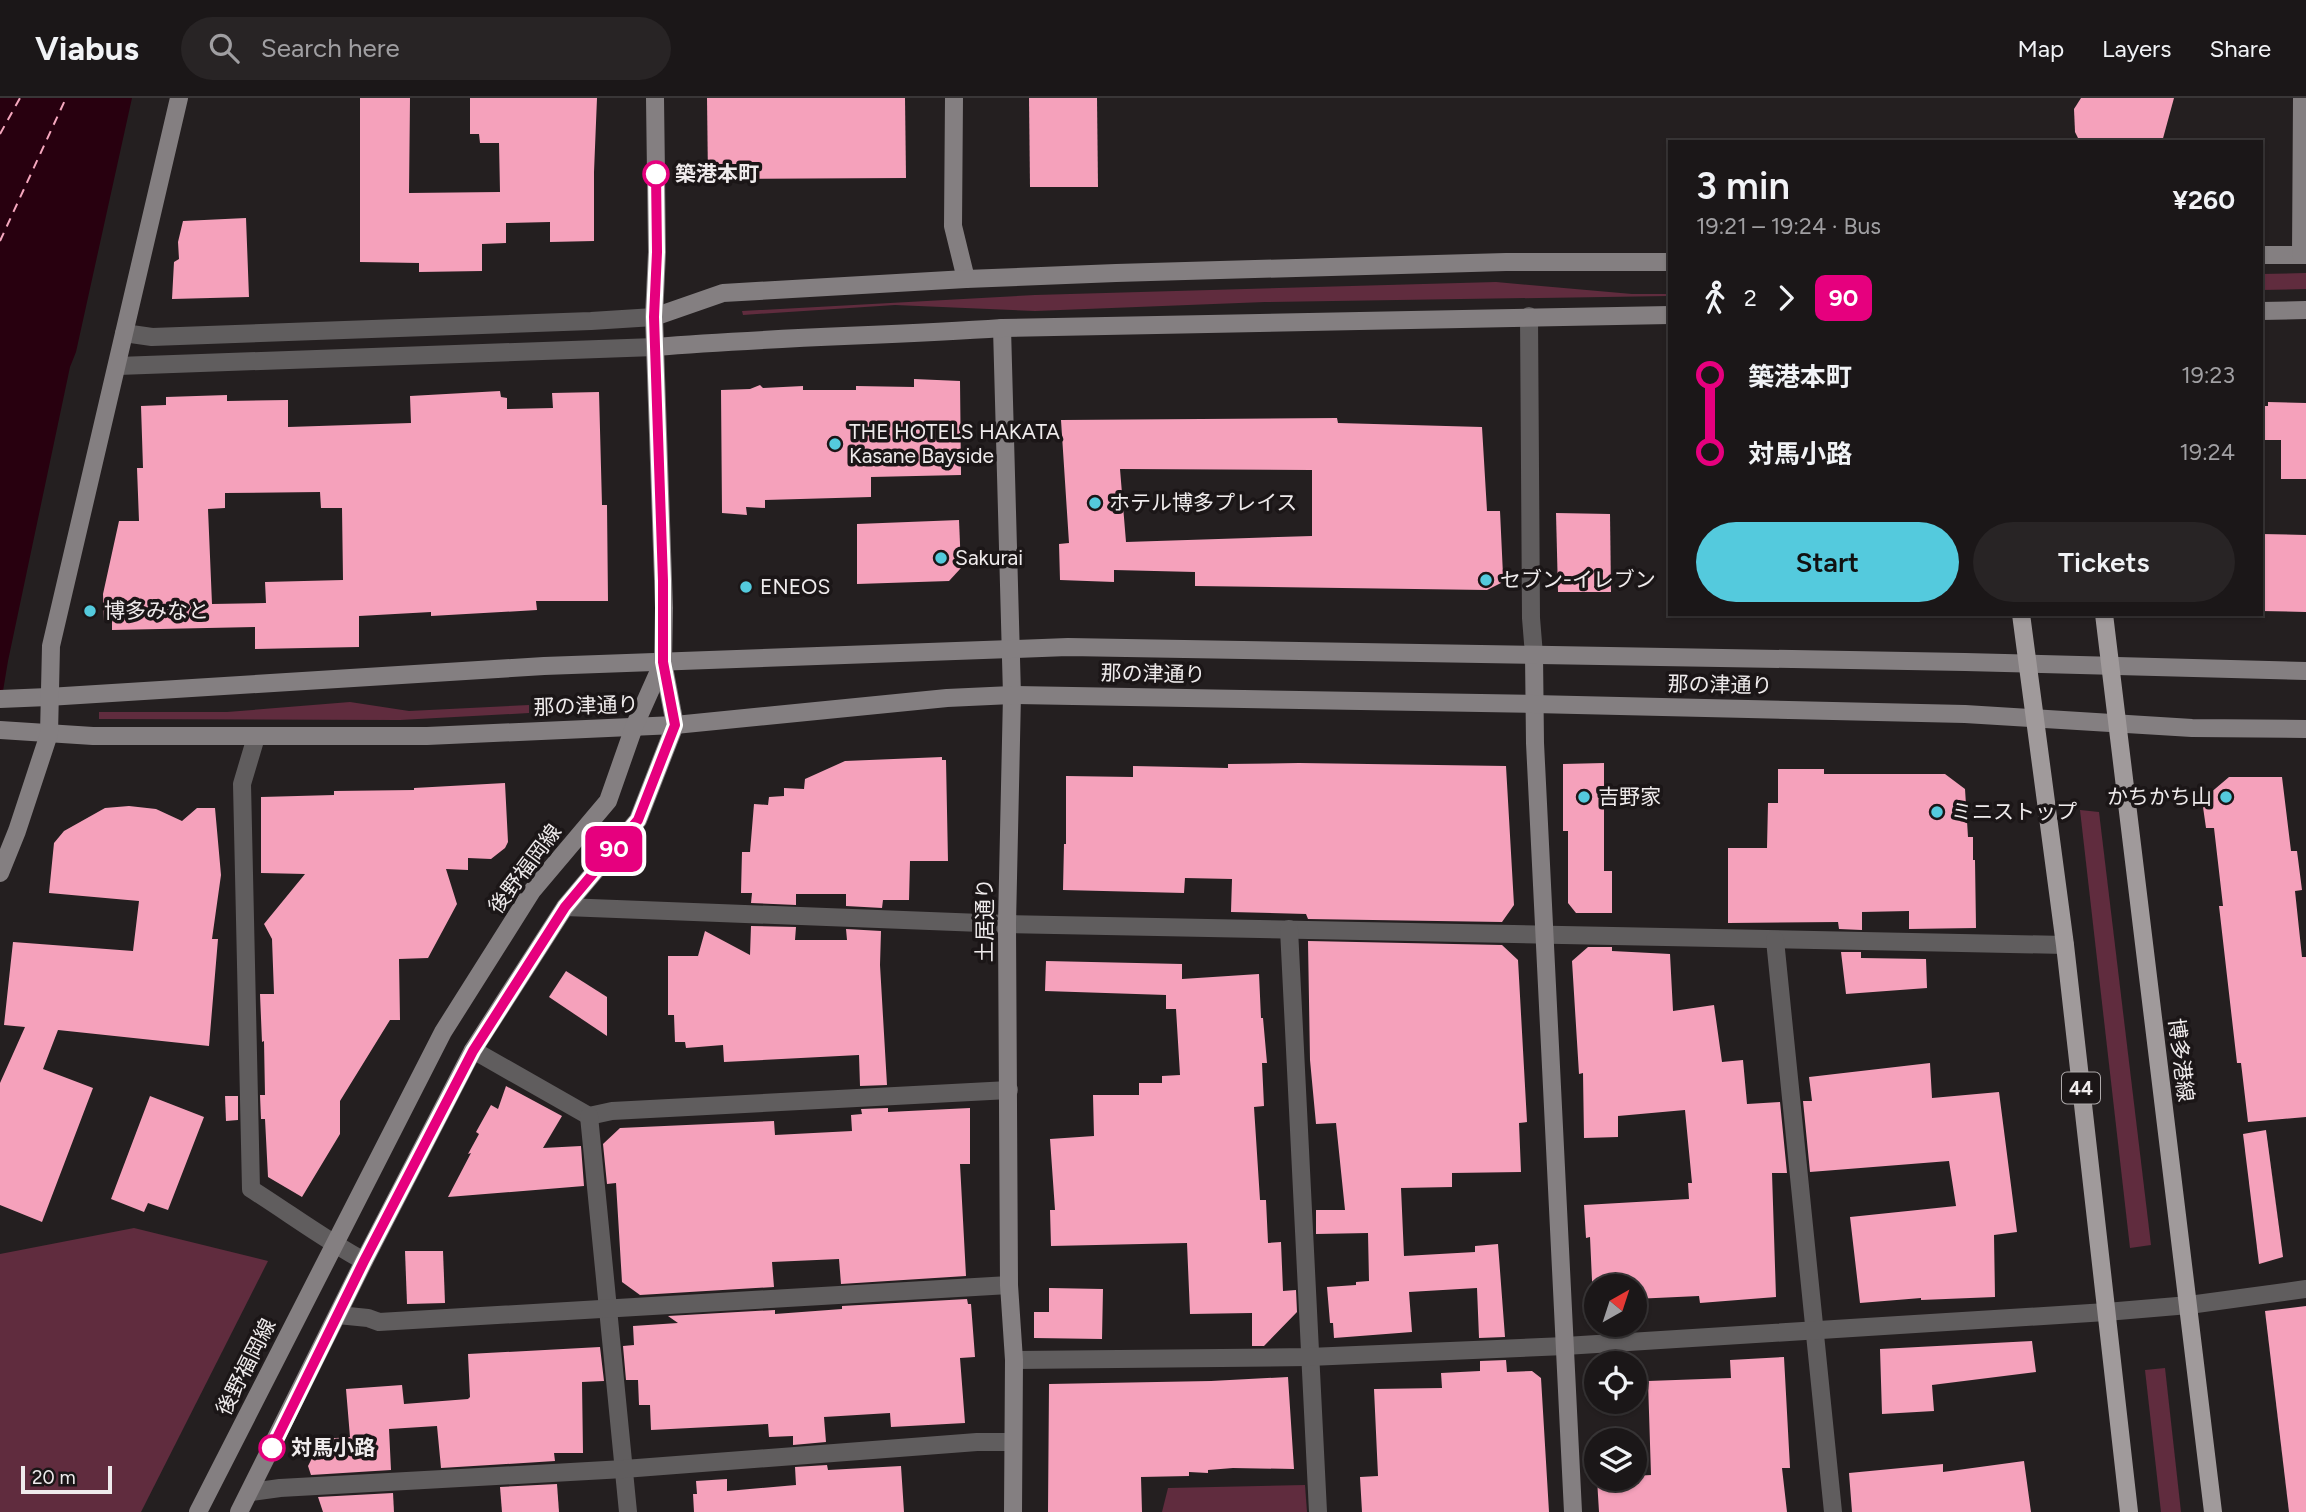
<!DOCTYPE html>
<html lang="en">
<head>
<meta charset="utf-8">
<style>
  body { margin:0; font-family:Figtree,"Noto Sans JP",sans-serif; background:#282425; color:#f1f3f6; height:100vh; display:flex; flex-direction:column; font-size:26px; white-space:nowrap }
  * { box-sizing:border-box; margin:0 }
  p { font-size:23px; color:#a09fa2 }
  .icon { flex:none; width:38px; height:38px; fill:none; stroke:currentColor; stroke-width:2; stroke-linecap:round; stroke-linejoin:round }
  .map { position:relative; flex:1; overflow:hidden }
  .details { position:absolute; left:1668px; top:42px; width:595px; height:476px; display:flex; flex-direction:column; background:#1b1718; border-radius:0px; box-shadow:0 2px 5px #0004,0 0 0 2px #393637 }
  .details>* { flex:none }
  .badge { padding:0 14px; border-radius:10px; font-size:24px; line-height:46px }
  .needle { width:46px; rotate:39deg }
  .tools { position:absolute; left:1584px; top:1176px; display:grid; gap:14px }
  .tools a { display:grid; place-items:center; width:63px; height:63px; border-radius:50%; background:#1b1718; box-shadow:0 2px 5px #0004,0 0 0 2px #393637; font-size:35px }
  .scale { position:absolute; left:21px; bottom:18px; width:91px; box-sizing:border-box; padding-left:7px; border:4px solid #efebec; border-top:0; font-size:19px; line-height:24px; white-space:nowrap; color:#efebec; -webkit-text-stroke:5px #1b1617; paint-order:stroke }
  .map>.badge { position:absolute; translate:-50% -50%; box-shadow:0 0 0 4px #fff }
  .legs { display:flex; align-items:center; gap:10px; height:77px; padding:0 28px; font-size:23px }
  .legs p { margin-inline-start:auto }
  .summary { display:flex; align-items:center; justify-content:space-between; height:119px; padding:0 28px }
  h1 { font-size:38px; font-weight:600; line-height:52px }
  .primary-button { display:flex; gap:14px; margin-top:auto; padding:14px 28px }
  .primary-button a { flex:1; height:80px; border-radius:42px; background:#54cadd; color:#111; font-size:28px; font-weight:600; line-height:80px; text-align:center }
  .primary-button a+a { background:#282425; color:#f1f3f6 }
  ul { padding:0 28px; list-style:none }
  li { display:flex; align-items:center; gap:24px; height:77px; font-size:26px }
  li i { display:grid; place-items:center; width:10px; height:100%; margin:0 9px; background:currentColor }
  li i::after { content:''; width:18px; height:18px; margin:-9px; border:5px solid; border-radius:50%; background:#1b1718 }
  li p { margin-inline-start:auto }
  li:first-child i { background:linear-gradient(#0000 50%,currentColor 0) }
  li:last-child i { background:linear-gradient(currentColor 50%,#0000 0) }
  header { display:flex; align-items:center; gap:42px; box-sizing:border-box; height:98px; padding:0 35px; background:#1b1718; border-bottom:2px solid #393637 }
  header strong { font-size:33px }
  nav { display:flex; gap:38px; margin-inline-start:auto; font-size:24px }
  .search { width:490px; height:63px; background:#282425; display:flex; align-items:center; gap:18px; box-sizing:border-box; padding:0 24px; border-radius:38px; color:#a09fa2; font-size:26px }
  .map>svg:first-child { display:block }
</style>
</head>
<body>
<header>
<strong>Viabus</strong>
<div class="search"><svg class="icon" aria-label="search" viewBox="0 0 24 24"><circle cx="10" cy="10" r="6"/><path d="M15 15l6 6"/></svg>Search here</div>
<nav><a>Map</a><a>Layers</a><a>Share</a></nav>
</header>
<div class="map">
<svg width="2306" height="1414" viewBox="0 0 2306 1414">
  <rect width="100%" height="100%" fill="#241f20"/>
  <g fill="#602c3e">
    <polygon points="2306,175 2306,191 2261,192 2261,176"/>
    <polygon points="1496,184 1632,196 1669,196 1669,198 1265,204 1035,213 895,207 743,217 742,213 1035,197"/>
    <polygon points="350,604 409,613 529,607 529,615 400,622 99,621 99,614 227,614"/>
    <polygon points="2080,712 2099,714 2151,1147 2130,1150"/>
    <polygon points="134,1130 268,1163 141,1414 0,1414 0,1156"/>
    <polygon points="2165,1270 2181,1414 2161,1414 2145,1272"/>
    <polygon points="1305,1387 1307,1414 1162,1414 1168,1390"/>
  </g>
  <polygon fill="#28000f" points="0,0 132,0 76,254 70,269 8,563 0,611"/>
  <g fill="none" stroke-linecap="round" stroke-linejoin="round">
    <g stroke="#f5a7be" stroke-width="2" stroke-dasharray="9 7" stroke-linecap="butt">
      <polyline points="0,36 20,0"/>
      <polyline points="0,143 66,0"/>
    </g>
  </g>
  <g fill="#f5a1bb" fill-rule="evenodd">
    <polygon points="360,0 410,0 409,95 500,94 499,45 480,45 479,36 470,36 470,0 597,0 594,74 594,143 550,144 550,124 506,125 506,145 482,146 482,173 419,174 419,165 360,164"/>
    <polygon points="707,0 905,0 906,80 708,81"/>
    <polygon points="1029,0 1097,0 1098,89 1030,89"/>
    <polygon points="2081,0 2174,0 2162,44 2080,44 2075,34 2074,11"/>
    <polygon points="246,120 249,199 172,201 174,164 179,161 178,144 183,123"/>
    <polygon points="914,281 960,283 961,377 871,379 871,399 765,402 765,410 746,409 747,417 722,415 721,292 750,291 760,287 763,290 803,288 803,292 856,292 856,288 914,289"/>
    <path d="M500 293 501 299 507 300V311L553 310 552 295 599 294 602 407H607L608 503H536L537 512 431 518V514L359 518V549L255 551V529L112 532V523H104L103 496 119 423H139L137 370H143L141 308 166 307V299L227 297V303L288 302V329L411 325 410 298ZM320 394 321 410H342L343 482 265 484 266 505 212 506 208 411 225 410V395Z"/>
    <polygon points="2268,304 2306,305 2306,381 2281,381 2281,342 2261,342 2261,308 2268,308"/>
    <path d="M1337 320 1338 325 1482 329 1487 413H1500L1503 477 1501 485 1487 492 1195 488V474L1114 472V484L1060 482 1059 446 1069 445 1061 322ZM1120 371 1312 372V438L1126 444Z"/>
    <polygon points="1556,415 1610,416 1611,494 1558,494"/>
    <polygon points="959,422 961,470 949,483 857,486 857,426"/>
    <polygon points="2261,436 2306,437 2306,514 2261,513"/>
    <polygon points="942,659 942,662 946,662 948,763 910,763 909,802 883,802 882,810 846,808 846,796 796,796 796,807 751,805 752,795 741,795 742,754 750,754 754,706 768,707 769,699 784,698 784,690 804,691 805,681 845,663"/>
    <polygon points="1299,665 1506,668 1514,807 1502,824 1308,821 1306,816 1231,814 1232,781 1185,780 1184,795 1063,792 1064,746 1066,746 1066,678 1133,679 1133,668 1228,670 1228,666"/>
    <polygon points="1604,665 1604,773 1612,773 1612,815 1576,815 1568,805 1568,733 1563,733 1563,666"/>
    <polygon points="1778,671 1824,671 1824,676 1945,676 1965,691 1968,739 1973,739 1973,762 1975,762 1976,830 1909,831 1909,813 1862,814 1862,832 1839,831 1838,824 1728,825 1728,750 1767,750 1768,705 1778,705"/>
    <polygon points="2229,679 2282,679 2291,753 2297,753 2302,792 2295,793 2302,859 2306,859 2306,1019 2248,1024 2241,965 2237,965 2219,808 2223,808 2214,730 2206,730 2202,702"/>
    <polygon points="505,685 508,744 505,750 491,761 468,760 468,772 446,771 457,806 428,860 399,861 400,922 390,922 340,1003 340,1036 302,1099 268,1079 265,1021 261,1021 260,997 265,997 264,943 262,944 260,896 274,896 272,841 264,826 305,776 261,775 261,699 334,697 334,693 414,692 414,690"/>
    <polygon points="129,708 156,711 182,723 197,710 215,710 221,777 212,841 218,841 209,948 58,932 43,971 93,990 42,1124 0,1107 0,985 25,929 4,927 13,844 133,853 139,803 49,795 54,745 64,733 105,710"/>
    <polygon points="751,828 796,829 795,842 847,842 846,831 881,833 880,867 887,987 860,988 859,957 724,964 723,947 686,950 685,944 675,944 674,917 668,917 668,858 698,858 705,833 750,857"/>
    <polygon points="1308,843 1502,847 1518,862 1527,1024 1519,1025 1521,1074 1452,1075 1452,1089 1401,1090 1404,1158 1475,1154 1475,1148 1498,1146 1505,1239 1479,1240 1477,1190 1409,1194 1412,1234 1334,1240 1333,1225 1330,1225 1327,1189 1356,1187 1356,1184 1369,1183 1368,1135 1316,1136 1316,1112 1345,1112 1336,1025 1316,1026 1310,962"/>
    <polygon points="1588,849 1612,849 1612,853 1670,856 1673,913 1714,907 1722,964 1743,962 1747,1006 1780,1004 1787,1075 1772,1075 1776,1199 1700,1205 1699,1198 1634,1201 1634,1188 1596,1188 1596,1203 1593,1204 1590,1139 1586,1140 1584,1107 1689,1101 1688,1085 1692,1085 1685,1012 1618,1018 1618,1039 1584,1040 1583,975 1579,976 1572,863"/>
    <polygon points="1841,854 1861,854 1861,860 1926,861 1927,890 1846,896"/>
    <polygon points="1046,863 1182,866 1182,881 1259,876 1261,920 1263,920 1267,965 1262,965 1264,1008 1254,1009 1260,1102 1266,1102 1268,1145 1281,1144 1283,1193 1296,1192 1297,1214 1264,1248 1252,1248 1252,1215 1190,1216 1187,1145 1051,1148 1050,1112 1055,1112 1050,1041 1094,1038 1093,997 1139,997 1139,985 1162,985 1162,978 1180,977 1176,911 1166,911 1166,897 1045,893"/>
    <polygon points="566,873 607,899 607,938 549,899"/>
    <polygon points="1930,965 1932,1000 1999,994 2017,1134 1994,1137 1995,1199 1921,1202 1921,1200 1860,1205 1850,1119 1956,1108 1949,1063 1810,1074 1803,1003 1812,1003 1809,979"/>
    <polygon points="506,988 562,1018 543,1050 581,1048 584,1088 448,1099 471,1055 468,1056 479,1036 476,1034 491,1007 498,1011"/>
    <polygon points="150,998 204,1019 168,1112 148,1105 144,1114 111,1101"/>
    <polygon points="225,998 238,998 238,1022 226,1023"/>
    <polygon points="888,1010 888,1014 970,1010 970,1066 960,1066 966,1178 841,1186 839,1161 772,1164 774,1189 640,1197 622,1184 616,1085 607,1086 603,1046 620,1030 774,1023 775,1037 852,1033 851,1017 862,1016 861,1011"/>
    <polygon points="2266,1032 2283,1159 2259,1166 2243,1036"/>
    <polygon points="405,1153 443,1153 445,1205 407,1206"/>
    <polygon points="1049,1190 1103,1191 1102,1241 1034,1240 1034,1214 1049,1214"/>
    <polygon points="967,1201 968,1206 971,1206 975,1259 960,1260 965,1325 891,1329 890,1315 824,1319 826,1344 793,1347 793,1338 769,1339 768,1326 651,1332 650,1307 639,1307 638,1282 626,1282 623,1248 634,1247 633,1228 678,1225 668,1218 775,1212 775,1216 842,1211 842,1208"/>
    <polygon points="2306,1208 2306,1414 2289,1414 2265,1213"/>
    <polygon points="2032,1243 2036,1274 1932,1287 1934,1313 1882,1316 1880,1251"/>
    <polygon points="600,1249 604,1283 582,1284 583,1355 554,1355 555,1363 441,1370 437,1328 389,1331 391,1372 311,1377 308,1368 322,1341 350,1339 346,1291 402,1287 404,1306 468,1301 470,1299 468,1256"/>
    <polygon points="1784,1259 1790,1370 1782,1370 1787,1414 1599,1414 1597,1381 1634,1381 1634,1378 1651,1377 1648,1283 1731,1280 1730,1262"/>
    <polygon points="1506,1262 1507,1274 1532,1273 1541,1280 1549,1414 1362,1414 1360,1379 1378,1378 1374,1291 1442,1290 1441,1275 1480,1273 1480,1263"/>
    <polygon points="1288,1279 1294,1371 1233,1370 1208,1372 1208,1375 1189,1374 1189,1378 1141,1379 1142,1414 1048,1414 1049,1286 1211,1283"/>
    <polygon points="2024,1363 2031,1414 1852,1414 1849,1375 1943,1366 1943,1374"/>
    <polygon points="827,1367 828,1372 901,1368 904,1414 694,1414 693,1396 697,1396 696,1383 727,1381 727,1393 796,1387 795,1369"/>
    <polygon points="557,1386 559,1414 502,1414 500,1389"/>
    <polygon points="393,1395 394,1414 323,1414 318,1399"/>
  </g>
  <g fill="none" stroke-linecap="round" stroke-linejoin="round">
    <g stroke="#605d5e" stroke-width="18">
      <polyline points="1529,218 1531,520 1534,557"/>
      <polyline points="124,235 152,239 591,223 654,219"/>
      <polyline points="118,268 655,249"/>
      <path d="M256 639 242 686 251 1091C289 1115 325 1142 364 1163"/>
      <polyline points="565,809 1007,826 2065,847"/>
      <polyline points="1289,831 1318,1414"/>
      <polyline points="1775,842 1833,1414"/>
      <polyline points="473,952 589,1018 612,1013 1009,992"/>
      <polyline points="589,1018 628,1414"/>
      <polyline points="338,1217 368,1220 379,1224 1009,1187"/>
      <polyline points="1014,1262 1309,1259 1565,1248 2106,1214 2189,1207 2306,1191"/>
      <polyline points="251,1394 280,1390 624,1371 977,1344 1012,1344"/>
    </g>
    <g stroke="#847f81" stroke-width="18">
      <polyline points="954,0 953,128 966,181"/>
      <polyline points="2261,157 2306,157"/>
      <polyline points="2301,157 2302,0"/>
      <polyline points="2261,213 2306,212"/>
      <polyline points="654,219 723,195 966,181 1116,175 1506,164 1670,164"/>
      <polyline points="1002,230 1012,597 1007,826 1009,1187 1014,1262 1013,1414"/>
      <path d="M655 249C771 239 887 238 1002 230L1670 217"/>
      <polyline points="1534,557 1535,645 1573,1414"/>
      <polyline points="0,601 48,599 544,568 1068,549 1965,564 2306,573"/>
      <polyline points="0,632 93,638 427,638 675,627 947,600 1012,597 1534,606 1965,616 2192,630 2306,631"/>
      <polyline points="0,775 17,733 49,636 51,548 179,0"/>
      <polyline points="198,1414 443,934 532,793 608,703 634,629 663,564"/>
      <polyline points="239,1414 364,1163 473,952 565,809 638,722 675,627 663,564 664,510 654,219 657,154 655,0"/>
    </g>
    <g stroke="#a09a9b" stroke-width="18">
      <polyline points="2021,516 2065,847 2129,1414"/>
      <polyline points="2104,516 2213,1414"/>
    </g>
  </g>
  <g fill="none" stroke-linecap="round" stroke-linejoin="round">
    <defs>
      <polyline id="line-1" points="272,1350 364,1163 473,953 565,809 638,722 675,627 663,564 663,483 654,219 657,154 656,76"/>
    </defs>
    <use href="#line-1" stroke="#fff" stroke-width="16"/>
    <use href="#line-1" stroke="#e6007e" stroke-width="10"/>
  </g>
  <g fill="#fff" stroke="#e6007e" stroke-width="3.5">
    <circle cx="656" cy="76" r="12"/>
    <circle cx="272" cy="1350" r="12"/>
  </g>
  <g fill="#54cadd" stroke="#1b1617" stroke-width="2.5">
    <circle cx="835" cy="346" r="7"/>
    <circle cx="1095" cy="405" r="7"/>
    <circle cx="941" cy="460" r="7"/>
    <circle cx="1486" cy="482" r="7"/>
    <circle cx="746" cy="489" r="7"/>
    <circle cx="90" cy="513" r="7"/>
    <circle cx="1584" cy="699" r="7"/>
    <circle cx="2226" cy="699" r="7"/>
    <circle cx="1937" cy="714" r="7"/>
  </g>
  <g text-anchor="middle" stroke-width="7" stroke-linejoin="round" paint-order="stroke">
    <rect fill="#1b1617" stroke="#afabac" stroke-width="2" x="2062" y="974.5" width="38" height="31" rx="5"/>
    <g font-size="19" font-weight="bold" fill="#efebec">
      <text x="2081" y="997">44</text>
    </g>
    <g font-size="21" font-weight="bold" fill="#efebec" stroke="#1b1617" text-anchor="start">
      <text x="675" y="83">築港本町</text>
      <text x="291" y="1357">対馬小路</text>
    </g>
    <g font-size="21" fill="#efebec" stroke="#1b1617" text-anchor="start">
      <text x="849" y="341">THE HOTELS HAKATA<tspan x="849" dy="24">Kasane Bayside</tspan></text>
      <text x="1109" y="412">ホテル博多プレイス</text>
      <text x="955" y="467">Sakurai</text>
      <text x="1500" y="489">セブン-イレブン</text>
      <text x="760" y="496">ENEOS</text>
      <text x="104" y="520">博多みなと</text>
      <text x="1598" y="706">吉野家</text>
      <text x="2212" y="706" text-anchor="end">かちかち山</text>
      <text x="1951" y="721">ミニストップ</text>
    </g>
    <g font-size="21" fill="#efebec" stroke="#1b1617">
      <text transform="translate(1153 576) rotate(1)" y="7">那の津通り</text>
      <text transform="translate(1720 587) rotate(1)" y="7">那の津通り</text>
      <text transform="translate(586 608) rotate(-2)" y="7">那の津通り</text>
      <text transform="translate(525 771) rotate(-53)" y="7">後野福岡線</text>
      <text transform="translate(985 822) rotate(-90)" y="7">土居通り</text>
      <text transform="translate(2181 962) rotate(83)" y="7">博多港線</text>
      <text transform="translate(246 1269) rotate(-63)" y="7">後野福岡線</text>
    </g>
  </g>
</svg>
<div class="tools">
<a><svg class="needle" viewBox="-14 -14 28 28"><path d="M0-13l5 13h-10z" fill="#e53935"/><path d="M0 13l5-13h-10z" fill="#a09fa2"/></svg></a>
<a><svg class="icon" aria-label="locate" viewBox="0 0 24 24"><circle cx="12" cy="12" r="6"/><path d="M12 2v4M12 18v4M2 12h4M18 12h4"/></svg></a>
<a><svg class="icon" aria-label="layers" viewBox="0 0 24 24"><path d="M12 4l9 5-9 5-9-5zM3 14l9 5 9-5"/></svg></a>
</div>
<div class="scale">20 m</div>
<b class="badge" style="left:614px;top:751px;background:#e6007e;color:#fff">90</b>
<section class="details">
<div class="summary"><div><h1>3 min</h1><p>19:21 – 19:24 · Bus</p></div><b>¥260</b></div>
<div class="legs"><svg class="icon" aria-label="walk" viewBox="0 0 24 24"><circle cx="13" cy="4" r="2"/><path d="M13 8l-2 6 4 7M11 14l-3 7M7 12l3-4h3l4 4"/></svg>2<svg class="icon" aria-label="forward" viewBox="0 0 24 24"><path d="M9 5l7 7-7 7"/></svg><b class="badge" style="background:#e6007e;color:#fff">90</b></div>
<ul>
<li><i style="color:#e6007e"></i><b>築港本町</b><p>19:23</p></li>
<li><i style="color:#e6007e"></i><b>対馬小路</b><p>19:24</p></li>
</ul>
<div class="primary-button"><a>Start</a><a>Tickets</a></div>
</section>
</div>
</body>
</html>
